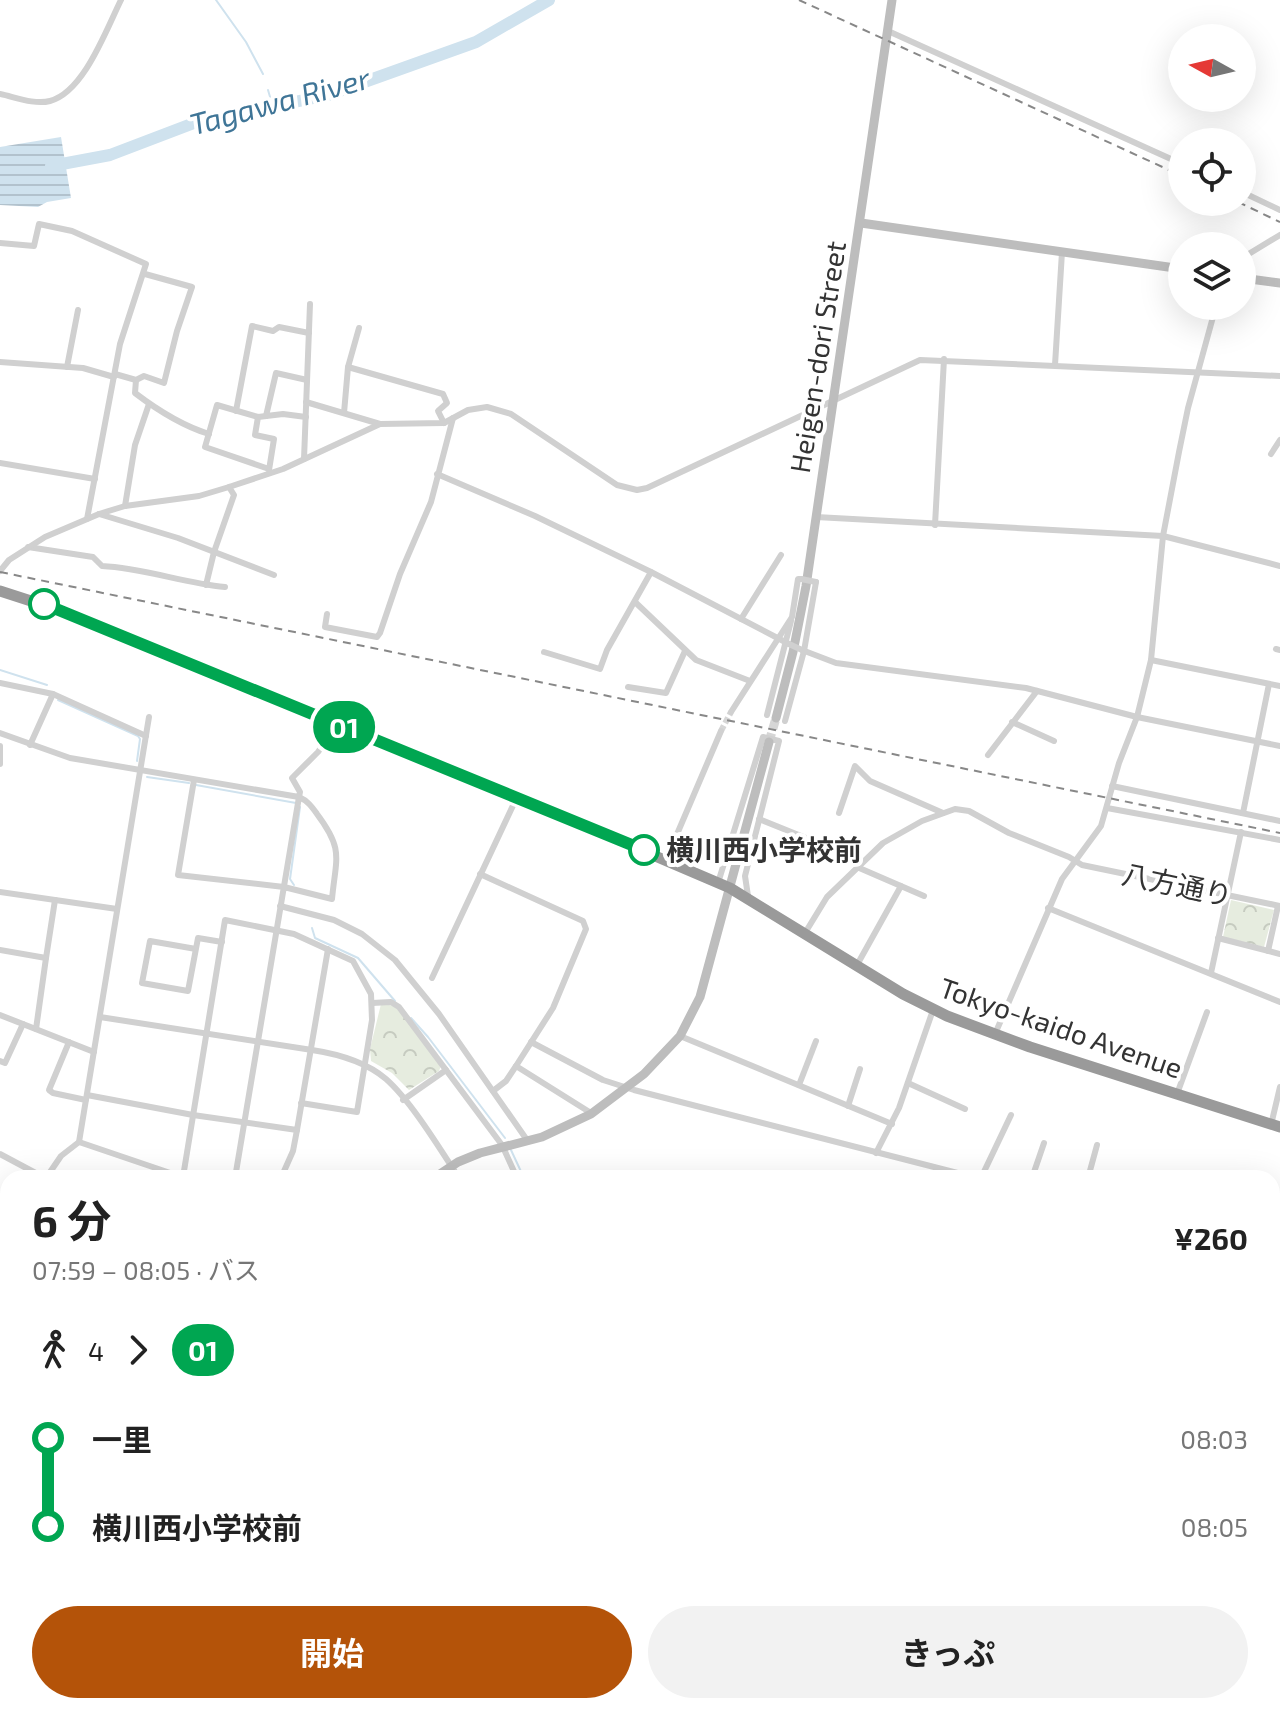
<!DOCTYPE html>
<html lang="ja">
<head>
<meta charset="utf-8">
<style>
  body { margin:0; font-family:"Exo 2","Noto Sans JP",sans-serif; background:#f2f2f2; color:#222; height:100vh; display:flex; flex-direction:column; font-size:30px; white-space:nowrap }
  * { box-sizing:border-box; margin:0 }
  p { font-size:26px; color:#767676 }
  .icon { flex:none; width:44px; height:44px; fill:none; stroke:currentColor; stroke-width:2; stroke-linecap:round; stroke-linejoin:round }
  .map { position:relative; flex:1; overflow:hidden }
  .details { position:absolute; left:0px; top:1170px; width:1280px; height:544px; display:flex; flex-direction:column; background:#fff; border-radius:24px 24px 0 0; box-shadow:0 8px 32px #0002 }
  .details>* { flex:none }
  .badge { padding:0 16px; border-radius:26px; font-size:28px; line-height:52px }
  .needle { width:52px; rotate:278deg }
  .buttons { position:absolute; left:1168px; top:24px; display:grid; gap:16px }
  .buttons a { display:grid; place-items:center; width:88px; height:88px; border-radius:50%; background:#fff; box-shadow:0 8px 32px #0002; font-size:40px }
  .map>.badge { position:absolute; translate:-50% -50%; box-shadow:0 0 0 4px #fff }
  .legs { display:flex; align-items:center; gap:12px; height:88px; padding:0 32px; font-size:26px }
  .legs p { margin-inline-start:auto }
  .summary { display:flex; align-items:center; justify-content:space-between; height:136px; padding:0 32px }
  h1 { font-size:44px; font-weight:700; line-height:60px }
  .primary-button { display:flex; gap:16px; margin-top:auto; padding:16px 32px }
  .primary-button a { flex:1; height:92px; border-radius:48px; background:#b45309; color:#fff; font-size:32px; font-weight:700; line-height:92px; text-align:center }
  .primary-button a+a { background:#f2f2f2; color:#222 }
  ul { padding:0 32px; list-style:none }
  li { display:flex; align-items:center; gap:28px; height:88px; font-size:30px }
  li i { display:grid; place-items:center; width:12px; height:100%; margin:0 10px; background:currentColor }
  li i::after { content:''; width:20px; height:20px; margin:-10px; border:6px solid; border-radius:50%; background:#fff }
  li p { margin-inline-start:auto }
  li:first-child i { background:linear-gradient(#0000 50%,currentColor 0) }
  li:last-child i { background:linear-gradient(currentColor 50%,#0000 0) }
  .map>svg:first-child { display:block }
</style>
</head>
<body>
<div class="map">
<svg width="1280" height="1714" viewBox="0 0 1280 1714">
  <defs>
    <pattern id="grass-tufts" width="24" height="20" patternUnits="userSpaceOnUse" patternTransform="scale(2)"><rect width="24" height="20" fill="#e6ecdf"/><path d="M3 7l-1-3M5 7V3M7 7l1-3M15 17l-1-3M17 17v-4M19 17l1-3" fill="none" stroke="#c6cbc0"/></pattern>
    <pattern id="forest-crowns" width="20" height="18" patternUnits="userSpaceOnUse" patternTransform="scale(2)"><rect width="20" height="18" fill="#e6ecdf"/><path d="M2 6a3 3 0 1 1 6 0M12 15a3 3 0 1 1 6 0" fill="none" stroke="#c6cbc0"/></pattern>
    <pattern id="water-rules" width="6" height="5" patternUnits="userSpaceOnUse" patternTransform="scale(2)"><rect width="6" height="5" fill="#cfe2ee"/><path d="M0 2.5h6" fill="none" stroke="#b2c2cd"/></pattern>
  </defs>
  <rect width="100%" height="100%" fill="#fff"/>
  <g fill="url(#grass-tufts)">
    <polygon points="1272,1556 1280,1558 1280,1695 1272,1693"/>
    <polygon points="708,1706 1114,1706 1150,1714 717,1714"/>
  </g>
  <g fill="url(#forest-crowns)">
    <polygon points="1231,900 1274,910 1264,947 1223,937"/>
    <polygon points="381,1004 396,1006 441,1066 439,1071 409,1090 392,1073 371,1061 370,1049"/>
  </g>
  <polygon fill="#e6ecdf" points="1272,1370 1280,1372 1280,1484 1272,1482"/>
  <polygon fill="url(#water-rules)" points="61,137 71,198 47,202 38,207 0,205 0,147"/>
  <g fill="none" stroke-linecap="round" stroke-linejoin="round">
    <g stroke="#cfe2ee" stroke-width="2">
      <polyline points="216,0 246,42 263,74"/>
      <polyline points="268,90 273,107"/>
      <polyline points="0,670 47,685"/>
      <polyline points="58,700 138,736 140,739 137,761"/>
      <polyline points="147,777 189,783"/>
      <polyline points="196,785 296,803"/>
      <polyline points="294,885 290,879 300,807"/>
      <polyline points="312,928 315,938 358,958 395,1001"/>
      <polyline points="411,1018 428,1037 505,1138"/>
      <polyline points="511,1150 524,1178"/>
      <polyline points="585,1706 610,1714"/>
    </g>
    <polyline stroke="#cfe2ee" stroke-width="12" points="51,166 110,155 194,123 328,95 476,42 549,0"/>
    <polyline stroke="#c4c4c4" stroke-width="18" points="1272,1542 1280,1543"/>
    <g stroke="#c4c4c4" stroke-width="48">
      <polyline points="1277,1588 1280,1589"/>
      <polyline points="1272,1641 1280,1643"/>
      <polyline points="1222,1706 1258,1714"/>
    </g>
    <polyline stroke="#d6d6d6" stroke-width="6" stroke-dasharray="6 3" stroke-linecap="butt" points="721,731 731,712"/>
    <polyline stroke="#d6d6d6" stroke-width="9" stroke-dasharray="9 4.5" stroke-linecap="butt" points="769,742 776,718"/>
    <g stroke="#d0d0d0" stroke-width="6">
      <polyline points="888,31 1182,164"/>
      <path d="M0 94C15 97 34 105 50 101 84 92 106 30 121 0"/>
      <polyline points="1242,192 1280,210"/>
      <polyline points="0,243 34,246 39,224 72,231 146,264 120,344 87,519"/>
      <polyline points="1242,258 1280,235"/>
      <polyline points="0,362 83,368 114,377"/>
      <polyline points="1055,365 1062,252"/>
      <polyline points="67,367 78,310"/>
      <polyline points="348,367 443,394 447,403 438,411 444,423"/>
      <polyline points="115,374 136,380 144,376 164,383 177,331 192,287 145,274"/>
      <path d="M136 380 135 393C156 409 183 426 209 434"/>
      <polyline points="306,402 380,424"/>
      <polyline points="236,411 252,326 273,331 279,327 309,333"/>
      <polyline points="344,413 348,367 359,328"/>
      <polyline points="266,416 276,373 307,380"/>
      <polyline points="258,417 217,405 205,447 269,469"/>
      <polyline points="1271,454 1280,440"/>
      <polyline points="304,459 310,304"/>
      <polyline points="0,463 95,479"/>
      <polyline points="269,470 274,439 255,435 258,417 283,414 306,417"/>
      <polyline points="437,474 535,516 651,572 789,644"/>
      <polyline points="125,506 135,445 149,404"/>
      <polyline points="99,514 178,538 274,575"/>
      <polyline points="816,517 1163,536 1280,566"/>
      <polyline points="935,525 944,359"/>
      <path d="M28 547 93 557 102 566C144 568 183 583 225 587"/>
      <polyline points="0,571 9,560 45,537 99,514 125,506 199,496 229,487 283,469 380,424 444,423 468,410 487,407 511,414 617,485 637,490 647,488 920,360 1280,376"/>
      <polyline points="206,585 214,552 234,495 229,487"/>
      <polyline points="635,602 696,660 750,681"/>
      <polyline points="327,614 325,627 377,637 380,633 400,574 431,502 453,418"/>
      <polyline points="741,619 781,555"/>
      <polyline points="1276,649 1280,650"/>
      <polyline points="802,650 836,663 1026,688 1137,717 1280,746"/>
      <polyline points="544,652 600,669 607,650 651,572"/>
      <polyline points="1151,660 1280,686"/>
      <polyline points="0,683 53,694 30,745"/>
      <polyline points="628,687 666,693 685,651"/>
      <polyline points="53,694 146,736"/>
      <polyline points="731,712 792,617 798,579 801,579"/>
      <polyline points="767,715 791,621"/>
      <polyline points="785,721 804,651 816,582"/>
      <polyline points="1012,722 1054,741"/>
      <polyline points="0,733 70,758 299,797 300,792 292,778 318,752 338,724"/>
      <polyline points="0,746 0,764"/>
      <polyline points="988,755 1037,691"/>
      <path d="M194 780 178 875 284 887 332 899C336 857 344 850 317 814 312 807 308 801 299 797L235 1178"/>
      <polyline points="1112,786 1280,821"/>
      <polyline points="1107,808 1280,840"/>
      <polyline points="839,813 855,766 870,781 943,813"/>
      <polyline points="1243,813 1269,684"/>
      <polyline points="759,819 816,842"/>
      <polyline points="666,860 721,731"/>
      <polyline points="857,867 924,896"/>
      <polyline points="480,874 583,921 586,929 553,1008 516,1066 591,1113"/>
      <polyline points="718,883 763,737 779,741 745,876 748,896"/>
      <polyline points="0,892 117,909"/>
      <polyline points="280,906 334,920 362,934 395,960 439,1014 527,1140"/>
      <polyline points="1048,908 1280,1002"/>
      <polyline points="805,933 827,897 883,843 922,821 955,809 969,811 1009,833 1069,857 1082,865 1280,906"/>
      <polyline points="1218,938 1280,954"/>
      <polyline points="196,949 150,941 142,983 188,991 198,938 222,942"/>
      <polyline points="0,950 46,958 55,900"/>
      <polyline points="1268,951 1278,906"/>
      <polyline points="857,965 901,886"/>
      <polyline points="1211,973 1241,832"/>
      <polyline points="432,978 517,797"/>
      <polyline points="372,1003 391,1002 399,1007 502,1145 517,1178"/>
      <polyline points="0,1015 94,1052"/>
      <path d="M100 1017 312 1050C338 1054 365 1061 386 1079 411 1101 440 1149 459 1178"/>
      <polyline points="36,1029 46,958"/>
      <polyline points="995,1034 1062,879 1101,826 1119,763 1137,717 1151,660 1163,536 1179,452 1188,408 1216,306"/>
      <polyline points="680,1036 892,1124"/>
      <polyline points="69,1042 49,1090 53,1093 86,1100"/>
      <polyline points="531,1042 603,1080 634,1090 977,1178"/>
      <polyline points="0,1061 5,1063 23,1024"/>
      <polyline points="908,1083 965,1109"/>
      <polyline points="799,1085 816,1041"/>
      <polyline points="493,1091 506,1081 516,1066"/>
      <polyline points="1177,1094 1207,1012"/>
      <polyline points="87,1095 193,1115 297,1130 328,949"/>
      <polyline points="403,1100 446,1070"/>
      <polyline points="848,1106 860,1069"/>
      <polyline points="1271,1125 1280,1087"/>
      <polyline points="79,1142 185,1178"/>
      <polyline points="876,1153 899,1108 933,1010"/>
      <polyline points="0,1154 45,1178"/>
      <polyline points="183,1177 225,920 294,934 353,961 371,994 372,1020 357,1112 301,1103"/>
      <polyline points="46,1178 61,1156 79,1142 149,717"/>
      <polyline points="281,1178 293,1151 297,1130"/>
      <polyline points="981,1178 1011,1115"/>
      <polyline points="1032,1178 1044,1143"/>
      <polyline points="1088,1178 1097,1145"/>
      <polyline points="1272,1254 1280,1256"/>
      <polyline points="0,1346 8,1350"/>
      <polyline points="0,1376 8,1356"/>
      <polyline points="0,1704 14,1714"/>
      <polyline points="33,1706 45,1714"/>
      <polyline points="416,1706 424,1714"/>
      <polyline points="60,1709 75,1714"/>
      <polyline points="83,1714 86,1706"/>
      <polyline points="244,1714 249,1706"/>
      <polyline points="336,1714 342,1706"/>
    </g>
    <g stroke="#bdbdbd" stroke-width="9">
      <polyline points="861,223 1182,269"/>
      <polyline points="1242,278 1280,283"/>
      <polyline points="776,718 793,652 806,586 892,0"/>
      <polyline points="434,1178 458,1162 480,1153 542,1137 591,1114 644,1074 680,1036 700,997 769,742"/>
      <polyline points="0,1555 8,1558"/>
      <polyline points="262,1706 272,1714"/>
      <polyline points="128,1714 133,1706"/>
    </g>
    <polyline stroke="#9a9a9a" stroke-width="11" points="0,591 65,612 517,797 730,888 903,994 947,1016 1030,1047 1280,1127"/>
    <g stroke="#888" stroke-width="2" stroke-dasharray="8 6" stroke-linecap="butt">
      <polyline points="799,0 1182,176"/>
      <polyline points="1238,202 1280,222"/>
      <polyline points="0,572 1280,833"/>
    </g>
    <g stroke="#d0d0d0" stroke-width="6">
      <polyline points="801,579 816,582"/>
      <polyline points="789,644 802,650"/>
    </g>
  </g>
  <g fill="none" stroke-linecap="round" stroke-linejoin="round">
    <defs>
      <polyline id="line-1" points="44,604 644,850"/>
    </defs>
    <use href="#line-1" stroke="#fff" stroke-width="18"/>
    <use href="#line-1" stroke="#00a651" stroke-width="12"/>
  </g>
  <g fill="#fff" stroke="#00a651" stroke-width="4">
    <circle cx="44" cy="604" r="14"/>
    <circle cx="644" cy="850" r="14"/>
  </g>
  <g text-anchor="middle" stroke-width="8" stroke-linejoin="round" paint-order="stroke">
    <g font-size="28" fill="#333" stroke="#fff">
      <text transform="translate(818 357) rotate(-81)" y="10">Heigen-dori Street</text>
      <text transform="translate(1177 885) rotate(12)" y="10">八方通り</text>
      <text transform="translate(1061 1028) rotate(19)" y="10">Tokyo-kaido Avenue</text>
    </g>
    <g font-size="28" font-weight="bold" fill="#333" stroke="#fff" text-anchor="start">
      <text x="666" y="860">横川西小学校前</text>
    </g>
    <g font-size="30" font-style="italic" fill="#3f7597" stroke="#fff">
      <text transform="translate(280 102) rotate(-15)" y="10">Tagawa River</text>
    </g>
  </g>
</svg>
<div class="buttons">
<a><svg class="needle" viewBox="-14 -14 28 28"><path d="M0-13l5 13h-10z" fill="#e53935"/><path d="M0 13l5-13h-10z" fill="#767676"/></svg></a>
<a><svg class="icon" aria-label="locate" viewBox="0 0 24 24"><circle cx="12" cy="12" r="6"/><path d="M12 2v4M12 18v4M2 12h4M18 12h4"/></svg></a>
<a><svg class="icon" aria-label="layers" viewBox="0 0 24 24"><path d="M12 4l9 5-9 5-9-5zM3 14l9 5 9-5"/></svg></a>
</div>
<b class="badge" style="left:344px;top:727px;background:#00a651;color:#fff">01</b>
<section class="details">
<div class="summary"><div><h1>6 分</h1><p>07:59 – 08:05 · バス</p></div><b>¥260</b></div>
<div class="legs"><svg class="icon" aria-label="walk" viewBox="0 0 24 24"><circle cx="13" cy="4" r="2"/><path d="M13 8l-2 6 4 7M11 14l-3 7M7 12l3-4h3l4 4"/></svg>4<svg class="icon" aria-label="forward" viewBox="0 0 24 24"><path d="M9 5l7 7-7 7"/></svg><b class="badge" style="background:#00a651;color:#fff">01</b></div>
<ul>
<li><i style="color:#00a651"></i><b>一里</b><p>08:03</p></li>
<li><i style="color:#00a651"></i><b>横川西小学校前</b><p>08:05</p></li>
</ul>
<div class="primary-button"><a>開始</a><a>きっぷ</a></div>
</section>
</div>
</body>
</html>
